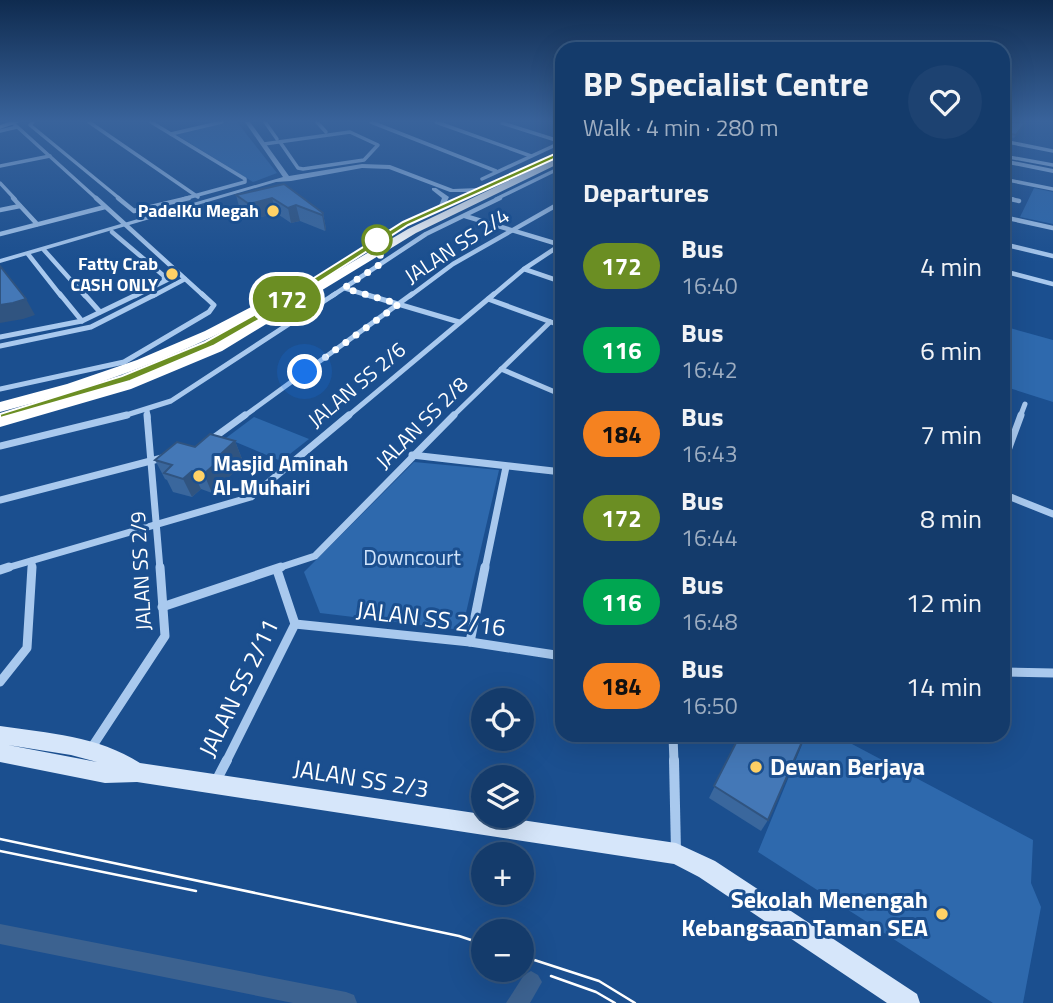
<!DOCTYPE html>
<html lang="en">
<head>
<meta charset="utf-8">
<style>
  body { margin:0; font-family:"Titillium Web",sans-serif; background:#1d4271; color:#f1f3f6; height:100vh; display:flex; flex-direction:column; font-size:26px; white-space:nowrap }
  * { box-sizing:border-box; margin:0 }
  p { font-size:23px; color:#9dadc1 }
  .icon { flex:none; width:38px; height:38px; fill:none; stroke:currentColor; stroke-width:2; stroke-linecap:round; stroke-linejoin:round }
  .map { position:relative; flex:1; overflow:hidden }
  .sheet { position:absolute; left:555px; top:42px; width:455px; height:700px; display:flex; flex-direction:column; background:#143b6b; border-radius:21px; box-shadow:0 7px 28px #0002,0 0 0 2px #33557e }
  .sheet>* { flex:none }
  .badge { padding:0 14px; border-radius:23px; font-size:24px; line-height:46px }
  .tools { position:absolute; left:471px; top:688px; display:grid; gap:14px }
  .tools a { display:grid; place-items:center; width:63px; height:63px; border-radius:50%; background:#143b6b; box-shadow:0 7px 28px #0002,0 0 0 2px #33557e; font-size:35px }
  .you { position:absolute; width:35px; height:35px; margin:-18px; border:5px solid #fff; border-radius:50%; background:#1a73e8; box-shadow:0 0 0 10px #1a73e833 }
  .map>.badge { position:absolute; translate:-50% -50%; box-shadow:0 0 0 4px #fff }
  h2 { padding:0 28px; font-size:26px; line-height:63px }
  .round { display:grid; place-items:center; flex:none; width:74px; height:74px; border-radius:37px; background:#1d4271 }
  .headline { display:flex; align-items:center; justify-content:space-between; height:119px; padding:0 28px }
  h1 { font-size:33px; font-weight:700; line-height:52px }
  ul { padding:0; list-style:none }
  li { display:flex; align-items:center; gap:21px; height:84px; padding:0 28px }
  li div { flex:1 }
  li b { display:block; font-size:26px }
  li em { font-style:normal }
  li .badge { min-width:77px; font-weight:700; text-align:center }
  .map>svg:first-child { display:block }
</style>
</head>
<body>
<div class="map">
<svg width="1053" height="1003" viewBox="0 0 1053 1003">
  <rect width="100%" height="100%" fill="#1b4f8f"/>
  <g fill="#2e69ad">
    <polygon points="229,122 237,122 277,173 253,182 175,134"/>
    <polygon points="1034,188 1053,192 1053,224 1020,217"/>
    <polygon points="1003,326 1053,340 1053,402 1003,386"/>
    <polygon points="254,417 309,439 281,461 226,438"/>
    <polygon points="414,462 499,470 462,630 320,613 304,572"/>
    <polygon points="806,735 835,735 1033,840 1031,883 1041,907 1023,1003 993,1003 758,852"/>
  </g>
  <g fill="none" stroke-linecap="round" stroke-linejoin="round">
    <g fill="#3c6290" fill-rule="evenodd">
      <polygon points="0,924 346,992 354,995 357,1003 293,1003 0,944"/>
      <polygon points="531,971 538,975 542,982 530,1003 506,1003 524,975"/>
    </g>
    <g stroke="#a9c9ee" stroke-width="3.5">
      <polyline points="33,122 30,125 120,199"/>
      <polyline points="89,122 198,197"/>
      <polyline points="151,122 245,179 245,182 183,199"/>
      <polyline points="265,122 277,139"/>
      <polyline points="317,122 326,132"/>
      <polyline points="371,122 496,171"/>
      <polyline points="436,122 531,156"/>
      <polyline points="13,123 97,199"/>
      <polyline points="502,123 562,142"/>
      <polyline points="0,131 17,127"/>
      <polyline points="171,134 222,122"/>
      <polyline points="1003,141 1053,151"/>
      <polyline points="264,144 350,132 378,145 364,160 303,169 298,168 280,142"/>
      <polyline points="1003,156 1053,165"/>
      <polyline points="0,166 50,156"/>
      <polyline points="482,179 562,142"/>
      <polyline points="1003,179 1053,189"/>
      <polyline points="0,183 15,199"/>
      <polyline points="1003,197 1013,199"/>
      <polyline points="496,199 562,167"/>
    </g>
    <g stroke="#a9c9ee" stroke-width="4.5">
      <polyline points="13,198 37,224"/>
      <polyline points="96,198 204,296"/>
      <polyline points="118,198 134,211 189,198"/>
      <polyline points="1006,198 1019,201"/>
      <polyline points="0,210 20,206"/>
      <polyline points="465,216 561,245"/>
      <polyline points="1003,217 1053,228"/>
      <polyline points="112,232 164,276 164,281"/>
      <polyline points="0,234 105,207"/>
      <polyline points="1003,244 1053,256"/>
      <polyline points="44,250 85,296"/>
      <polyline points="28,254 61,296"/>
      <polyline points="524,269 562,282"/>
      <polyline points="1003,271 1053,284"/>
      <polyline points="344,288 370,296"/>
      <polyline points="135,296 179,274"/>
      <polyline points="153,296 185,279"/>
      <polyline points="332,296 426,234 500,198"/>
      <polyline points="410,296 453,264 562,202"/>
      <polyline points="492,296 524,269 562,244"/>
    </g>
    <g stroke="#a9c9ee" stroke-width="5">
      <polyline points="60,294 82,321"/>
      <polyline points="84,294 100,312"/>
      <polyline points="364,294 459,322"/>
      <polyline points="488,299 562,326"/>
      <polyline points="0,337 82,321 138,294"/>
      <polyline points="0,346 91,327 156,294"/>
      <polyline points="501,369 562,395"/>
      <polyline points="0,389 124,362 209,312 214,305 202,294"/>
      <polyline points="147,410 148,417"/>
      <polyline points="120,417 171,401 335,294"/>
      <polyline points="243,417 412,294"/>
      <polyline points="347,417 494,294"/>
      <polyline points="452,417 550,322"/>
      <polyline points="1020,417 1025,404"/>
    </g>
    <g stroke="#a9c9ee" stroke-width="7">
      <polyline points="147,415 160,569"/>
      <polyline points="212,439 245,415"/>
      <polyline points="0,446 127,415"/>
      <polyline points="412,455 562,472"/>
      <polyline points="1003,464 1021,415"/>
      <polyline points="1003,494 1053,514"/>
      <polyline points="0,500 162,458"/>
      <polyline points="3,569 251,497 349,415"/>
      <polyline points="32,569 32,561"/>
      <polyline points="275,569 315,556 454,415"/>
      <polyline points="485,569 506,467"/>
    </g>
    <g stroke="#a9c9ee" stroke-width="9">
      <polyline points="0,570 9,567"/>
      <polyline points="162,607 281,567"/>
      <polyline points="295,624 470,642 562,656"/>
      <polyline points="470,642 485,567"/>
      <polyline points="1003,672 1053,673"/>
      <polyline points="0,682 27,648 32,567"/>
      <polyline points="673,736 674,762"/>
      <polyline points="90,750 165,636 160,567"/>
      <polyline points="226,762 295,624 277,570"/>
    </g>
    <g stroke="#a9c9ee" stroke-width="10">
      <polyline points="674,760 676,851"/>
      <polyline points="215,783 227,760"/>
    </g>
    <g fill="#a9c9ee" fill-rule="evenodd">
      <polygon points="245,122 250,122 289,176 362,164 390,165 453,189 479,188 482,190 479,192 450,192 389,169 362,168 291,181 276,182 0,263 0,259 283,177"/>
      <polygon points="1003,159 1053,169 1053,173 1003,163"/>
      <polygon points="432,188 436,188 449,197 444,207 439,206 442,198 432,190"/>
    </g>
    <g fill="#d6e6fa" fill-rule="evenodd">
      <polygon points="9,122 20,122 0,129 0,125"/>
      <path d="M0 726C48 733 98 736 140 763L676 843 715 861 917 994 920 1003H887L699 877 674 864 137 782 105 783 0 762ZM8 745 71 755 97 762Z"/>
    </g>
    <g fill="#fff" fill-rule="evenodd">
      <polygon points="562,155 562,162 416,233 222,351 131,389 0,427 0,417 119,383 212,345 408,229"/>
      <path d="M276 294 281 295V301C192 352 99 387 0 412V402L67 384 137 360 205 331Z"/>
    </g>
    <g stroke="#fff" stroke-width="2.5">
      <polyline points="0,839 459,936 483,944"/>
      <polyline points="0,851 196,891"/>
      <polyline points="522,956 599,981 635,1003"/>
      <polyline points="551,976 596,992 615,1003"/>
    </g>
  </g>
  <g fill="#3a679d">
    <polygon points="1003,122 1027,122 1014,138 1003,136"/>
    <polygon points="284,184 323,213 326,229 325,231 300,221 291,223 276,213 254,219 240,210 236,195"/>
    <polygon points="235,441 242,459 232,469 234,472 212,493 201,489 192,497 173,492 167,480 165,479 155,460 195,447"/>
    <polygon points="740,735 768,820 761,831 709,798"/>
  </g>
  <g fill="#305480">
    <polygon points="272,198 276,213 254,219 249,204"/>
    <polygon points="296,205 300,221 291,223 288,208"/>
    <polygon points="323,213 326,229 325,231 322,215"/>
    <polygon points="26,299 35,315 23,319 0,323 0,305"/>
    <polygon points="235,441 242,459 232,469 234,472 212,493 204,474 222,453"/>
    <polygon points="192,471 201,489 192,497 183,479"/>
  </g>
  <g fill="#4478b7" stroke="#305480" stroke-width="2">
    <polygon points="1003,122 1026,122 1016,135 1003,132"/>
    <polygon points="284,184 323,213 322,215 296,205 288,208 272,198 249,204 236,195"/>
    <polygon points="0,266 26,299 13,303 0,305"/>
    <polygon points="210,434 235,441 222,453 226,454 204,474 192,471 183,479 164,473 172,465 155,460 177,442 195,447"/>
    <polygon points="740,735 805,735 768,820 714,786"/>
  </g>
  <linearGradient id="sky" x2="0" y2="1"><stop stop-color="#0f2b4f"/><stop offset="0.46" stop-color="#39639b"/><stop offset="1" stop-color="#39639b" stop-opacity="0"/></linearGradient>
  <rect width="1053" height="263" fill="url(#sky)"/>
  <polygon fill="#6b8e23" stroke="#fff" stroke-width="2" points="559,152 565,154 408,225 269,314 213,346 130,381 0,418 0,414 122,376 205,342 263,310 403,222"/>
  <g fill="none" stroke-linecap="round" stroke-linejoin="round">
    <polyline stroke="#fff" stroke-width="7" stroke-dasharray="0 12.6" points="305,372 399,304 344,288 382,263 377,240"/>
  </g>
  <g fill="#ffd166" stroke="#1b4f8f" stroke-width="2.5">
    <circle cx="273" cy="211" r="7"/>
    <circle cx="172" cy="274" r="7"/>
    <circle cx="199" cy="476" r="7"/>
    <circle cx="756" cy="767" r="7"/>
    <circle cx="942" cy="914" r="7"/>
  </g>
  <circle fill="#fff" stroke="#6b8e23" stroke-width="3.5" cx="377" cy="240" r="14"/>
  <g text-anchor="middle" stroke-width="6" stroke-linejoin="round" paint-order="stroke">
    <g font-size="18" font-weight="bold" fill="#fff" stroke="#1b4f8f" text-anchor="end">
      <text x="259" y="217">PadelKu Megah</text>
      <text x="158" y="270">Fatty Crab<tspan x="158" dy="21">CASH ONLY</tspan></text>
    </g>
    <g font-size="21" fill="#fff" stroke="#1b4f8f">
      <text transform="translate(457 246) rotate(-33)" y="7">JALAN SS 2/4</text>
      <text transform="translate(357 385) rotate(-40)" y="7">JALAN SS 2/6</text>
      <text transform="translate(422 423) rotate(-45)" y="7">JALAN SS 2/8</text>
      <text transform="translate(141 571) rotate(-93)" y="7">JALAN SS 2/9</text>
    </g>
    <g font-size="21" font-weight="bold" fill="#fff" stroke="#1b4f8f" text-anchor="start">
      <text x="213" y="471">Masjid Aminah<tspan x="213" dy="24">Al-Muhairi</tspan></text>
    </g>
    <g font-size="21" fill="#cfe3fa" stroke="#1b4f8f">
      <text x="412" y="565">Downcourt</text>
    </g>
    <g font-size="24" fill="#fff" stroke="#1b4f8f">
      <text transform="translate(431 619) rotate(7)" y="8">JALAN SS 2/16</text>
      <text transform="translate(239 688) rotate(-64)" y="8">JALAN SS 2/11</text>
      <text transform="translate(361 779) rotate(9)" y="8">JALAN SS 2/3</text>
    </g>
    <g font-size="24" font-weight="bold" fill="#fff" stroke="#1b4f8f" text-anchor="start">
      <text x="770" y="775">Dewan Berjaya</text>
      <text x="928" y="908" text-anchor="end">Sekolah Menengah<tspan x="928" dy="28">Kebangsaan Taman SEA</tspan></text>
    </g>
  </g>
</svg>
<div class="tools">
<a><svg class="icon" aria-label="locate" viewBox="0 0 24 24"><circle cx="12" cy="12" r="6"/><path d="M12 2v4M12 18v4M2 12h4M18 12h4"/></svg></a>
<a><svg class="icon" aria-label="layers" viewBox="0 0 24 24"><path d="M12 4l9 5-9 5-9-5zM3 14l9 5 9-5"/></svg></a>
<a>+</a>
<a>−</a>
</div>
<div class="you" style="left:305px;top:372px"></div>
<b class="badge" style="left:287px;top:299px;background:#6b8e23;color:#fff">172</b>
<section class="sheet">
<div class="headline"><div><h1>BP Specialist Centre</h1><p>Walk · 4 min · 280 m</p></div><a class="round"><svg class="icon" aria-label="heart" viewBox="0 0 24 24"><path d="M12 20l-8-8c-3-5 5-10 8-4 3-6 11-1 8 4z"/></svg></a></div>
<h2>Departures</h2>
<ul>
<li><span class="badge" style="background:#6b8e23;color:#fff">172</span><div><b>Bus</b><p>16:40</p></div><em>4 min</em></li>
<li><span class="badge" style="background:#00a651;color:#fff">116</span><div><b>Bus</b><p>16:42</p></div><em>6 min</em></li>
<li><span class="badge" style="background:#f58220;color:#111">184</span><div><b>Bus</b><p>16:43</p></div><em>7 min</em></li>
<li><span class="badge" style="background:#6b8e23;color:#fff">172</span><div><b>Bus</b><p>16:44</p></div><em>8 min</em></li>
<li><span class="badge" style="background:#00a651;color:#fff">116</span><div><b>Bus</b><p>16:48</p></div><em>12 min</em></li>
<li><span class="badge" style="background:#f58220;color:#111">184</span><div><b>Bus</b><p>16:50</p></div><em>14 min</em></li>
</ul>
</section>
</div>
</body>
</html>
